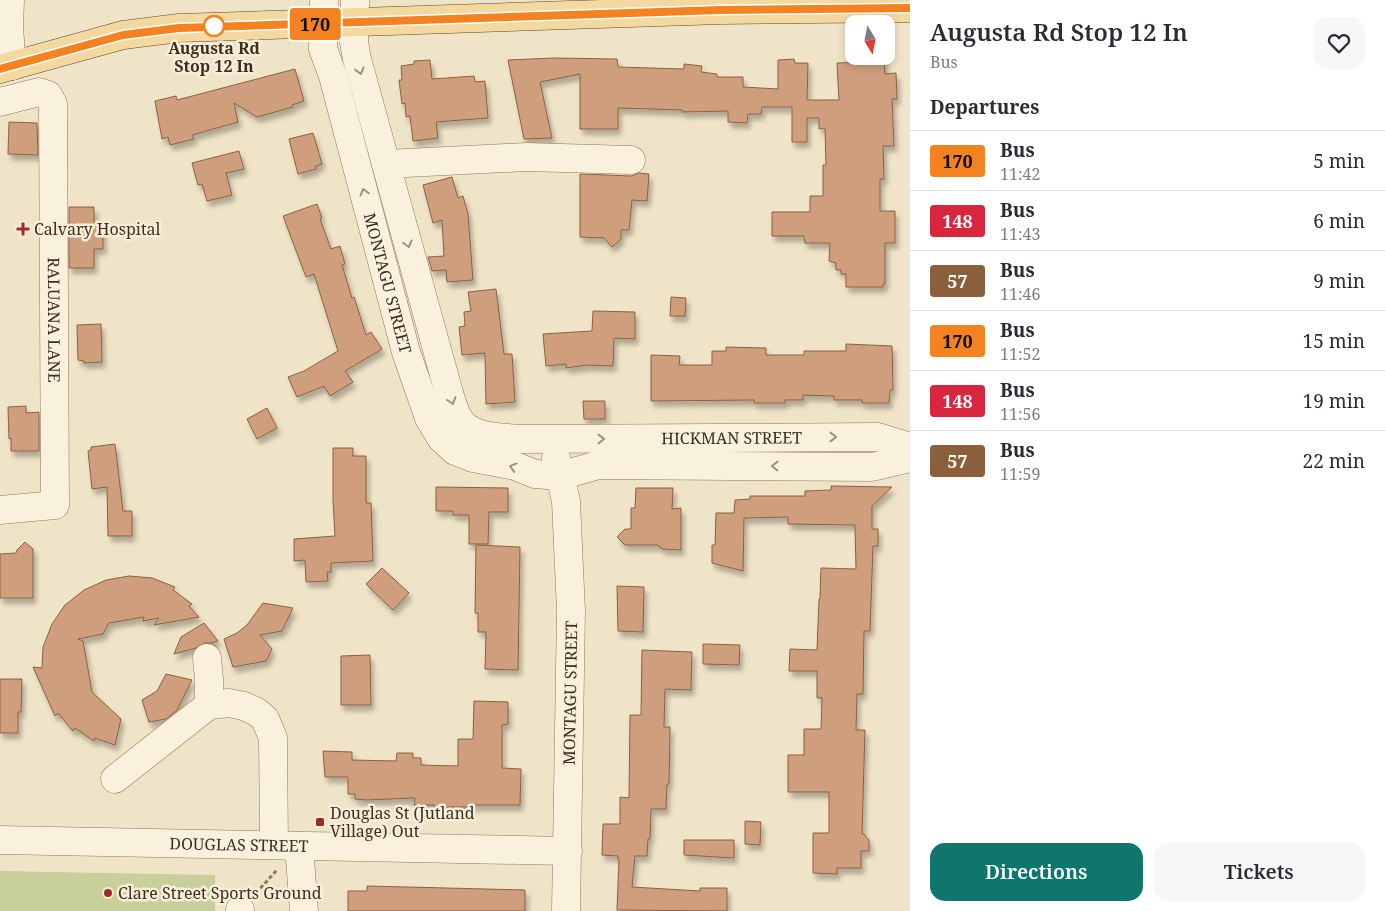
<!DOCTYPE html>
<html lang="en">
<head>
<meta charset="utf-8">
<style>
  body { margin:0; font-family:"Noto Serif",serif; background:#f7f7f7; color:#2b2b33; height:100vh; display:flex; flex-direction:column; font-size:19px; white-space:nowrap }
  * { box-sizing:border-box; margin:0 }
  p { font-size:16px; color:#7c7c81 }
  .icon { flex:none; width:28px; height:28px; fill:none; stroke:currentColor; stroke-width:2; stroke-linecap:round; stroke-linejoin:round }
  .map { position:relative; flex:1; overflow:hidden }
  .drawer { display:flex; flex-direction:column; background:#fff; width:475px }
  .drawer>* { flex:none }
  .badge { padding:0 10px; border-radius:4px; font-size:18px; line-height:32px }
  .needle { width:32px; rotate:170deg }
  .fabs { position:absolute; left:845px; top:15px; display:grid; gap:10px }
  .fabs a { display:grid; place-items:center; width:50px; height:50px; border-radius:10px; background:#fff; box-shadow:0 2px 8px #0003; font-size:25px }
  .map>.badge { position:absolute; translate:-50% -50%; box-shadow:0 0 0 2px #fff }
  h2 { padding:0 20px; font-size:19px; line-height:45px }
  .round { display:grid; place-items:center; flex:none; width:52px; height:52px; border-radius:15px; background:#f7f7f7 }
  .overview { display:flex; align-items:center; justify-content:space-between; height:85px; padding:0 20px }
  h1 { font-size:24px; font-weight:600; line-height:38px }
  .cta { display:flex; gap:10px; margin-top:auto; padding:10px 20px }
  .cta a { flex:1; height:58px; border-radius:15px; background:#0f766e; color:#fff; font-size:20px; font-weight:600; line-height:58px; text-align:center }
  .cta a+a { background:#f7f7f7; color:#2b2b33 }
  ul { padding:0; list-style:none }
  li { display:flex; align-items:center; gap:15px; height:60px; padding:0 20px; border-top:1px solid #e1e1e2 }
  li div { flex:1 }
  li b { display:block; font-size:19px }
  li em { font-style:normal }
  li .badge { min-width:55px; font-weight:700; text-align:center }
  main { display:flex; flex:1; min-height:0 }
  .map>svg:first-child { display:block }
</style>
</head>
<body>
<main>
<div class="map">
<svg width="910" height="911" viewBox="0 0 910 911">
  <defs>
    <filter id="shadow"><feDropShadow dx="3" dy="5.5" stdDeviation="2.5" flood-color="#0004"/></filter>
  </defs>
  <rect width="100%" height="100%" fill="#f0e4c8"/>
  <polygon fill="#c9cf9b" points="0,871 215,875 215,911 0,911"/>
  <g fill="#cf9f7d" stroke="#8d5f41" filter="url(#shadow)">
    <polygon points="870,56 884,56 885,74 896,73 897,99 892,99 894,146 883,146 884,179 880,179 880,211 895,211 895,243 885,243 885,284 883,284 883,287 846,287 846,274 841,274 841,270 836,270 836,263 829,261 830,243 805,243 804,236 772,236 772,212 810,212 810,196 823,196 823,165 826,165 825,128 819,129 819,118 807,118 807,142 792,142 792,107 762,107 761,114 748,114 747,123 728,122 728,111 682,112 682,110 618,108 618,129 580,129 580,74 540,82 552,138 524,139 508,60 553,58 617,59 618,67 684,69 684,64 702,66 701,72 717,74 717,77 743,77 743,87 778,89 778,60 794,59 795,63 808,63 807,100 839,100 837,63 869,62"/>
    <polygon points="430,60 432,79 474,76 475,82 485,81 488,118 436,122 438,138 413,141 410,116 406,117 405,103 402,104 399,80 402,80 401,66 414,64 414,61"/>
    <polygon points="295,69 304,101 292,105 293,107 257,117 234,103 238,122 192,135 194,139 170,145 168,137 162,139 155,101 176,96 177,100"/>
    <polygon points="9,122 37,123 38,155 8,154"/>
    <polygon points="313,133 322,164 316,166 316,169 298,174 289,139"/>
    <polygon points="239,151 244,169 226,173 232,195 207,201 202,184 198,185 192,163"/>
    <polygon points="639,173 649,174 647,201 632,200 629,230 621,230 621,239 612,247 604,238 580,237 580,174 631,176"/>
    <polygon points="452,177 458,198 463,196 468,214 473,280 447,282 446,270 432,271 428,257 444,256 442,220 433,223 423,185"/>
    <polygon points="317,204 322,218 320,219 331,249 340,246 345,264 342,265 352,298 354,297 366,335 371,332 382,349 345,371 353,382 330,396 324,386 297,397 288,377 304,371 338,351 314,274 306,277 283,216"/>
    <polygon points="69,207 94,207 94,222 103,223 103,249 94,249 94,268 69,268"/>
    <polygon points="496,289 504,354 512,354 515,402 486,404 485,353 462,355 459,327 465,326 464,312 471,311 468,292"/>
    <polygon points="671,297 686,298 685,316 670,316"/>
    <polygon points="593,311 635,312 635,339 614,338 613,366 587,365 566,368 566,364 546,366 543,334 592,331"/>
    <polygon points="101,324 102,362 84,363 84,361 78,360 77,325"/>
    <polygon points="846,344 892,346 893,390 890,390 889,403 862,403 862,400 834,400 834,396 803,395 803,400 785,400 785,403 754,403 754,400 651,401 651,355 680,356 679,365 712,365 712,351 726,351 726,347 766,348 766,355 804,355 804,351 846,351"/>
    <polygon points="583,401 605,401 605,419 584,419"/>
    <polygon points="26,406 26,413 39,412 39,451 11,451 11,438 9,439 8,407"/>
    <polygon points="267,408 277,428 257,439 247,419"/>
    <polygon points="115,444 123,511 132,511 132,536 108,536 107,487 92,489 88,451 91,450 91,447"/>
    <polygon points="333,448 353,448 353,456 366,456 366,503 371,503 373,561 331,563 331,572 327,572 328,581 306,582 305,560 294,561 294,539 335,536 333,500"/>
    <polygon points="831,486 892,487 872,506 872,529 878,529 878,546 873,546 870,631 864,631 863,694 857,694 856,730 865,730 862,834 864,834 869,840 869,851 861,851 861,868 837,868 837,874 813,873 813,833 829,833 829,792 788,792 788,755 804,755 804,729 821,729 822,698 817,698 817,671 789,671 790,649 817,650 819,599 820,599 821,568 856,569 855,525 788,524 788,517 744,518 743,571 712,563 712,545 715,545 716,513 734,513 735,500 750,499 750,496 805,496 805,491 831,490"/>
    <polygon points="436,487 508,488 508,512 489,512 488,544 469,544 469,515 453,515 453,511 436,511"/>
    <polygon points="636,488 673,488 672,509 681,508 681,550 662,549 658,545 625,545 617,537 625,529 631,529 631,508 635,508"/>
    <polygon points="25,542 33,549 33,598 0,598 0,554 16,553 17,550"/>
    <polygon points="476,545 520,547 518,670 485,669 486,632 478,632 478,613 475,613"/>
    <polygon points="382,568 409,593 393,610 366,584"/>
    <polygon points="129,576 152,578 175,587 173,590 192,604 189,606 199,617 154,625 159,618 143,621 144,617 109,623 103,634 78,639 83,641 92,692 121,719 115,745 95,738 94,741 75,728 73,731 58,713 55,716 33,667 42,668 43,647 52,624 65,605 84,590 106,580"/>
    <polygon points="617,586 644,587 643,632 618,631"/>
    <polygon points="263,603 293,608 282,631 260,635 272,649 266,661 233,667 224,639 237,633 247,625"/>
    <polygon points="204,623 218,641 211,643 205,643 196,648 174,654 181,637"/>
    <polygon points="703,644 740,645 739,665 703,664"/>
    <polygon points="642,650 692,652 691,690 665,689 664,727 670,727 669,784 667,784 666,809 651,809 650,839 648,839 647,856 635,856 632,887 700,891 700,888 727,888 727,911 617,910 619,860 618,860 618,856 602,855 603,824 620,824 620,797 629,798 630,715 641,715"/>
    <polygon points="370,655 371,705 341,705 341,656"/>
    <polygon points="166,674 192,680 177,710 166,719 149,722 142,700 157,691"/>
    <polygon points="0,679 22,679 21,712 18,712 18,733 0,733"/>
    <polygon points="474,701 508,702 508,724 502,725 502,768 521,769 520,805 472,805 472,807 435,807 434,805 414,805 415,798 366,800 355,799 355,794 348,794 348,777 325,777 323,751 352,752 352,760 396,761 397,753 413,753 413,758 421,758 421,765 458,766 458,739 473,739"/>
    <polygon points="745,821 761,822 760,845 745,844"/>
    <polygon points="684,840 734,840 734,858 684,855"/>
    <polygon points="367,886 525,890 525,911 348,911 348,891 367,891"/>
  </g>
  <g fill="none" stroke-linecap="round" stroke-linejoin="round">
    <defs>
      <g id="minor">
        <polyline points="10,0 9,28 12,66"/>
        <path id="s1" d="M324 0 323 49 333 76 406 352 429 418 441 438 455 451 473 458 515 466 535 474 560 476 598 465 872 467 910 458"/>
        <path id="s2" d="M355 0 354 42 357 59 449 393C452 403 455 414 461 422 473 438 502 437 520 439L878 437 910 447"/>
        <path id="s3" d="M0 102 39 92 48 95 53 104 55 505 0 510"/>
        <polyline points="386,164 526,157 631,160"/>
        <polyline points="556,458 566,501 571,611 566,911"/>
        <polyline points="207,658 209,679 209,705"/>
        <polyline points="115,779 209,705 229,703 244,706 257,712 265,719 273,738 274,845"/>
        <path id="s4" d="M0 840 568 851"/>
        <polyline points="299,846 304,911"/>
        <polyline points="240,911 240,910"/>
      </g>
      <polyline id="major" points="0,69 123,35 179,28 721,10 910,8"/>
    </defs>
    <use href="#minor" stroke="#8d765c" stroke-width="29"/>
    <use href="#major" stroke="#5b4430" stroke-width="29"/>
    <polyline stroke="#8d765c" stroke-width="3" stroke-dasharray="4 2.5" stroke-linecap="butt" points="256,893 277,870"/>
    <use href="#minor" stroke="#faf1dc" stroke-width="28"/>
    <use href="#major" stroke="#f3d9a0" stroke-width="28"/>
  </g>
  <defs><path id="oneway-chevron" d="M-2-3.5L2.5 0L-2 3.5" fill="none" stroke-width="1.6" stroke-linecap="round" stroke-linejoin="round" transform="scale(1.25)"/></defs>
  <g stroke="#9c907e">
    <use href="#oneway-chevron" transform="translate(360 71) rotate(75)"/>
    <use href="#oneway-chevron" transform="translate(364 192) rotate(-105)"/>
    <use href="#oneway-chevron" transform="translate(408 244) rotate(75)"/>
    <use href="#oneway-chevron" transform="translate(452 401) rotate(72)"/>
    <use href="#oneway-chevron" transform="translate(833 437)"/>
    <use href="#oneway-chevron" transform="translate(601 439)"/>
    <use href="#oneway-chevron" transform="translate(775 466) rotate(-179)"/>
    <use href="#oneway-chevron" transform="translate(513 467) rotate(-165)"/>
  </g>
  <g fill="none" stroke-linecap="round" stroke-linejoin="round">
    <defs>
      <polyline id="line" points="0,69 123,35 179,28 721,10 910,8"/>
    </defs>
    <use href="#line" stroke="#fff" stroke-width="11"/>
    <use href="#line" stroke="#f58220" stroke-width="8"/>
  </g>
  <circle fill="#fff" stroke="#f58220" stroke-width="2.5" cx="214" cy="26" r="10"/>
  <g fill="#9e2a2b" stroke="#f7eed8" stroke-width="2">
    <path d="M20.5 221.5h5v5h5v5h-5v5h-5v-5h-5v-5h5z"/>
    <rect x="315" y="817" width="10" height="10" rx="2.5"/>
    <circle cx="108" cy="893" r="5"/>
  </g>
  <g text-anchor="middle" stroke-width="5" stroke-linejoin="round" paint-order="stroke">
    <g font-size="16" font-weight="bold" fill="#3d2e20" stroke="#f7eed8">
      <text x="214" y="54">Augusta Rd<tspan x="214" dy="18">Stop 12 In</tspan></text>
    </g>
    <g font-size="16" fill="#3d2e20" stroke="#f7eed8" text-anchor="start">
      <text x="34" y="235">Calvary Hospital</text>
      <text x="330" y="819">Douglas St (Jutland<tspan x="330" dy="18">Village) Out</tspan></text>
      <text x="118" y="899">Clare Street Sports Ground</text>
    </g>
    <g font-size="16" fill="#3d2e20" stroke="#f7eed8">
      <text dy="6" stroke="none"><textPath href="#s1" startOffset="292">MONTAGU STREET</textPath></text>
      <text dy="6" stroke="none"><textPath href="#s3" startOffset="276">RALUANA LANE</textPath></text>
      <text dy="6" stroke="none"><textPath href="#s2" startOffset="712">HICKMAN STREET</textPath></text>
      <text transform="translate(570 693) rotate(-89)" y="6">MONTAGU STREET</text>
      <text dy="6" stroke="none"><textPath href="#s4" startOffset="239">DOUGLAS STREET</textPath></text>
    </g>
  </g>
</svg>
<div class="fabs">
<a><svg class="needle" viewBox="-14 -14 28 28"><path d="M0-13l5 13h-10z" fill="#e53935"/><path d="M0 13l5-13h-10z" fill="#7c7c81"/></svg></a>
</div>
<b class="badge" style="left:315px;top:24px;background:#f58220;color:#111">170</b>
</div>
<section class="drawer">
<div class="overview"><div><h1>Augusta Rd Stop 12 In</h1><p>Bus</p></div><a class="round"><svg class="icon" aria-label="heart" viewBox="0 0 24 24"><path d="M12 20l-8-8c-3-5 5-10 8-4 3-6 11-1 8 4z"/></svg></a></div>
<h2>Departures</h2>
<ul>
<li><span class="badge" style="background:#f58220;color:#111">170</span><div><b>Bus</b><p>11:42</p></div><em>5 min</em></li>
<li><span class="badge" style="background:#d7263d;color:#fff">148</span><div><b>Bus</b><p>11:43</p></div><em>6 min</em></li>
<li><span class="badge" style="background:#8b5e3c;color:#fff">57</span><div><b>Bus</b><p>11:46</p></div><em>9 min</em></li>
<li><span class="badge" style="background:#f58220;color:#111">170</span><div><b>Bus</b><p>11:52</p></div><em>15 min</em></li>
<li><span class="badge" style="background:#d7263d;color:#fff">148</span><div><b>Bus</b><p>11:56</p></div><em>19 min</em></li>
<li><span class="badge" style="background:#8b5e3c;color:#fff">57</span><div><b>Bus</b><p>11:59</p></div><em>22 min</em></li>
</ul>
<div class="cta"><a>Directions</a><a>Tickets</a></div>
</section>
</main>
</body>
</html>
